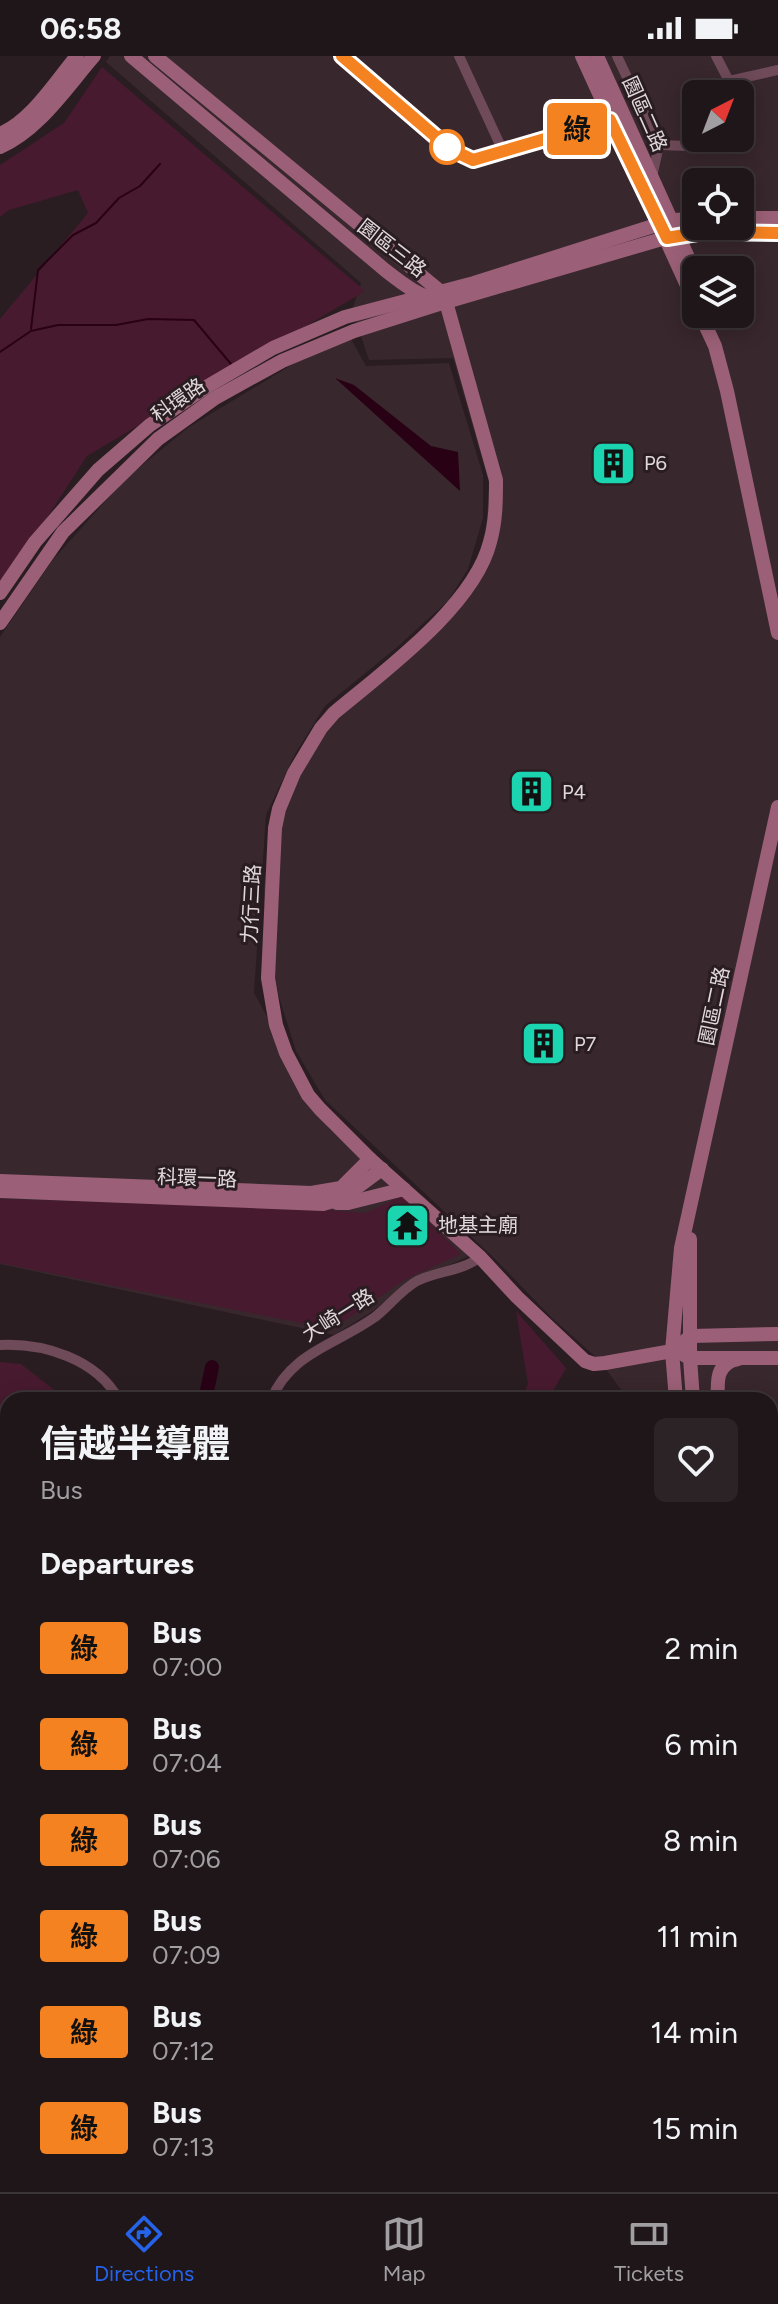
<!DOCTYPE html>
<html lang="en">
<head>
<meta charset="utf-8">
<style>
  body { margin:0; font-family:Figtree,"Noto Sans TC",sans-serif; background:#2c2326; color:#f1f3f6; height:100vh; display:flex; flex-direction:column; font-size:30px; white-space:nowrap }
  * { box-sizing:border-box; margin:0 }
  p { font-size:26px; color:#a19fa2 }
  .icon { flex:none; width:44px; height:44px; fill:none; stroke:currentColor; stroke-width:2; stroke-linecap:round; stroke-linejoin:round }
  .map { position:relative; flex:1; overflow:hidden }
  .details { position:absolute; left:0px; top:1336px; width:778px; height:800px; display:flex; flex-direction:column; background:#1f1619; border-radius:24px 24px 0 0; box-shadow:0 4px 20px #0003,0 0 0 2px #3c3538 }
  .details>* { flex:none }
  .badge { padding:0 16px; border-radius:6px; font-size:28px; line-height:52px }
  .needle { width:52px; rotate:42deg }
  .fabs { position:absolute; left:682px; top:24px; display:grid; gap:16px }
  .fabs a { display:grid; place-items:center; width:72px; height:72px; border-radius:12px; background:#1f1619; box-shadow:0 4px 20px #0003,0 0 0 2px #3c3538; font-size:40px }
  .map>.badge { position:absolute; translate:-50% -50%; box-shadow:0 0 0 4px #fff }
  h2 { padding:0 40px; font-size:30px; line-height:72px }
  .round { display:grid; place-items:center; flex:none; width:84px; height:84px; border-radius:12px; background:#2c2326 }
  .headline { display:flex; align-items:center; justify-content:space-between; height:136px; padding:0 40px }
  h1 { font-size:38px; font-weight:700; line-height:60px }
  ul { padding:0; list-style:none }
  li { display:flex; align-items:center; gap:24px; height:96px; padding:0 40px }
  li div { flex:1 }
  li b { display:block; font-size:30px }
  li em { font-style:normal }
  li .badge { min-width:88px; font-weight:700; text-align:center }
  .status { display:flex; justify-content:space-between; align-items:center; height:56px; padding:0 40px; background:#1f1619; direction:ltr }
  .status svg { height:22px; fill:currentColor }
  .menu { display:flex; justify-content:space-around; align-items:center; height:112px; border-top:2px solid #3c3538; background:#1f1619; font-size:22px; color:#a19fa2 }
  .menu a { display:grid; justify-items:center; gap:4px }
  .menu .on { color:#2563eb }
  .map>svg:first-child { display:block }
</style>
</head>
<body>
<div class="status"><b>06:58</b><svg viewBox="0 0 49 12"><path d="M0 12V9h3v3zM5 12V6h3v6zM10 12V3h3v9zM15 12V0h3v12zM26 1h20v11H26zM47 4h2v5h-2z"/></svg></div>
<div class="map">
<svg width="778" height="2136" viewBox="0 0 778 2136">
  <rect width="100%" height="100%" fill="#291d21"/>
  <g fill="#38272d" fill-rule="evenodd">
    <path d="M110 0H778V2136H389L395 2128H770V1344H629L598 1303 552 1262 493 1201 325 1044 296 995 279 941 265 874 264 833 272 755 297 701 327 653 355 633 451 548 473 515 486 477 489 427 453 302 369 304 352 254 361 227 106 6ZM696 38H740V82H696ZM696 126H740V170H696ZM696 214H740V258H696Z"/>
    <polygon points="351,283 366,310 449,307 483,419 483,462 468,513 448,545 396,592 325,650 295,698 266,759 254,937 329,1073 469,1200 403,1230 373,1255 334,1279 0,1208 0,581 52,505 125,423 189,371 293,308"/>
  </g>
  <g fill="#481a2f">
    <polygon points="102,11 365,235 87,400 6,525 0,524 0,263 88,157 78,134 9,154 0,161 0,109 64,67"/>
    <polygon points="402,1140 461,1198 406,1223 332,1273 0,1207 0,1143 296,1152 366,1157"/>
    <polygon points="516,1255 566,1312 548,1344 520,1344 528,1328"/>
    <polygon points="0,1306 21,1308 67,1344 8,1344 8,1501 0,1508"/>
    <polygon points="8,1602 8,1705 0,1707 0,1610"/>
    <polygon points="676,2128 745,2128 761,2136 678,2136"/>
  </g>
  <polygon fill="#290115" points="335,322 354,329 431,390 458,396 460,435"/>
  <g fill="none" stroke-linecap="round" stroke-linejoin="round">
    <g stroke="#290115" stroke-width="2">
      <polyline points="31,273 38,214 73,179 96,167 119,142 140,130 160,108"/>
      <polyline points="0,296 31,275 58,269 116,269 148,263 194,264 231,308"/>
    </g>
    <g stroke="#290115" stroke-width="14">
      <polyline points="205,1344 212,1311"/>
      <polyline points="0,1595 6,1591 4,1558 8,1553"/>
    </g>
    <g stroke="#6f4a58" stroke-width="10">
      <polyline points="342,0 450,93 473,104 616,61"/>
      <polyline points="459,0 503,95"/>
      <polyline points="617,0 659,89 652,121"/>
      <polyline points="716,0 729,25 729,38"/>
      <polyline points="729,25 778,14"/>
      <polyline points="659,89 718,91 724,82"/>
      <path d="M0 1289C44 1287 97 1303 119 1344"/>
      <path d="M271 1344C291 1296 336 1289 375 1261 389 1250 401 1234 417 1225 437 1215 463 1215 480 1201"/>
      <polyline points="770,1562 778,1564"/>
      <polyline points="0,1917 8,1917"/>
      <polyline points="662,2128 664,2136"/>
    </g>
    <g stroke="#9b6077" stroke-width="14">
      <path d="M131 0 385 214C404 229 422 243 446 246L679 178 703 176 778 177"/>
      <path d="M155 0 441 236 446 246 496 424C496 445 496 465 490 486 474 550 384 615 334 657L321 672 294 717 279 753 275 772 268 922 276 969 286 997 308 1039 320 1053 370 1103 480 1201 517 1241 585 1305 594 1308 605 1307 672 1295 691 1280 778 1278"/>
      <polyline points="582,0 696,249"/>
      <polyline points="597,0 696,219"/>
      <path d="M0 78C32 64 55 26 77 0"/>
      <path d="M0 91C39 74 66 32 94 0"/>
      <polyline points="740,162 778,162"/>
      <polyline points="700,258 715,290 727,335 778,577"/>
      <polyline points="0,537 35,486 98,414 150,369 208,330 273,292 345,261 474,227 672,164 696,163"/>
      <polyline points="0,567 63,476 158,383 215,342 282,305 354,275 442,247"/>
      <polyline points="0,1125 311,1137 341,1132 370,1103"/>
      <polyline points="0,1135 323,1148 343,1142 382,1113"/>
      <polyline points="337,1147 348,1147 404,1133"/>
      <polyline points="690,1183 690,1302 693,1344"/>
      <polyline points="684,1299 690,1302 778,1302"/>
      <polyline points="676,1344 672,1295 681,1192 778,751"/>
      <path d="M718 1344C717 1325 716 1307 738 1303"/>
      <polyline points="770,2108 778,2111"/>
      <polyline points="770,2126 778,2131"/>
      <polyline points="362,2136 367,2128"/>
    </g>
  </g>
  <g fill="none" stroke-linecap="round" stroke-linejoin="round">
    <defs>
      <polyline id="line" points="342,0 450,93 473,104 610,64 667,182 703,176 778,177"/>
    </defs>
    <use href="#line" stroke="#fff" stroke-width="18"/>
    <use href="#line" stroke="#f58220" stroke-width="12"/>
  </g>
  <defs>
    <symbol id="building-square" viewBox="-11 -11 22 22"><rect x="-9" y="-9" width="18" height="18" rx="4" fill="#1bd5b1" stroke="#291d21"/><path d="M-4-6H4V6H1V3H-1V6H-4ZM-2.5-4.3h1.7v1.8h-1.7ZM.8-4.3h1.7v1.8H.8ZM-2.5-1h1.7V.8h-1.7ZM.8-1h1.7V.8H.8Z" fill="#111"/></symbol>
    <symbol id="temple-square" viewBox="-11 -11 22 22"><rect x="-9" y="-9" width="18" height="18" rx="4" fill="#1bd5b1" stroke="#291d21"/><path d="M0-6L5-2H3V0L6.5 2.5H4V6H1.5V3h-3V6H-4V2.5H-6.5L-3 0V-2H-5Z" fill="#111"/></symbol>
  </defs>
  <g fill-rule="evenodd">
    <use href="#building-square" x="588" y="382" width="51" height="51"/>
    <use href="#building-square" x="506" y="710" width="51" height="51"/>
    <use href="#building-square" x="518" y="962" width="51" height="51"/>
    <use href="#temple-square" x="382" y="1144" width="51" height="51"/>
  </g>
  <circle fill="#fff" stroke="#f58220" stroke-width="4" cx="447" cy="91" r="16"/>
  <g text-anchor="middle" stroke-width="6" stroke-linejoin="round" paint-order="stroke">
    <g font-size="20" fill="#e0d8db" stroke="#291d21">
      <text transform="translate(645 58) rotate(66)" y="7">園區二路</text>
      <text transform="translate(392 192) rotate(38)" y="7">園區三路</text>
      <text transform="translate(178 344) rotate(-35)" y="7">科環路</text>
      <text transform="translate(251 848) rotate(-87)" y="7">力行三路</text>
      <text transform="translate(714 950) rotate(-78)" y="7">園區二路</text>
      <text transform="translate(197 1122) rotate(2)" y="7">科環一路</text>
      <text transform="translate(338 1259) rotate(-32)" y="7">大崎一路</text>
    </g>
    <g font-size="20" fill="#e0d8db" stroke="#291d21" text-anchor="start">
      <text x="644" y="414">P6</text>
      <text x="562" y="743">P4</text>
      <text x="574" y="995">P7</text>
      <text x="438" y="1176">地基主廟</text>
    </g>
  </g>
</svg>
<div class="fabs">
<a><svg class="needle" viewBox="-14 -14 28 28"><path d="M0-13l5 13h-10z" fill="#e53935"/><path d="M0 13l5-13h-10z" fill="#a19fa2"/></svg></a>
<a><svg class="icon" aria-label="locate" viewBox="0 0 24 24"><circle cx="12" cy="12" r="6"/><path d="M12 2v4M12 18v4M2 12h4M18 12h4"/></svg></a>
<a><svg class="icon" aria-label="layers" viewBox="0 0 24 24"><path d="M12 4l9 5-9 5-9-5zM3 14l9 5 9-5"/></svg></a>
</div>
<b class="badge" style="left:577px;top:73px;background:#f58220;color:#111">綠</b>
<section class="details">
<div class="headline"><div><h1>信越半導體</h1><p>Bus</p></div><a class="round"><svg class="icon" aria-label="heart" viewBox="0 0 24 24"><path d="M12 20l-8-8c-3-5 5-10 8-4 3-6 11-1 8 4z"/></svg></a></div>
<h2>Departures</h2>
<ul>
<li><span class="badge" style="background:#f58220;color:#111">綠</span><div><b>Bus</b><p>07:00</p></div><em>2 min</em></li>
<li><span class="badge" style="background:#f58220;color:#111">綠</span><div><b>Bus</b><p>07:04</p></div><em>6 min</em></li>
<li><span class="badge" style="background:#f58220;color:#111">綠</span><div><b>Bus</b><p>07:06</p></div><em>8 min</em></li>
<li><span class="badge" style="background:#f58220;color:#111">綠</span><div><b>Bus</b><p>07:09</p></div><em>11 min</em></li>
<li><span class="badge" style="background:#f58220;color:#111">綠</span><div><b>Bus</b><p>07:12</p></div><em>14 min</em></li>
<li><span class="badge" style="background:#f58220;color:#111">綠</span><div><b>Bus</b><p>07:13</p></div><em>15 min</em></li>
</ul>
</section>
</div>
<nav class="menu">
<a class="on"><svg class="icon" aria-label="directions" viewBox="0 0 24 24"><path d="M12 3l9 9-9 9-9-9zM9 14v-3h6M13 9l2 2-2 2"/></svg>Directions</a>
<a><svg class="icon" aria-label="map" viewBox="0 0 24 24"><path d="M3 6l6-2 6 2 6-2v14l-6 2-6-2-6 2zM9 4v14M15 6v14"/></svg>Map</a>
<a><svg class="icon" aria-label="tickets" viewBox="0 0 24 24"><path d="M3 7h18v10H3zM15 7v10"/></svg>Tickets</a>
</nav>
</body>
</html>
